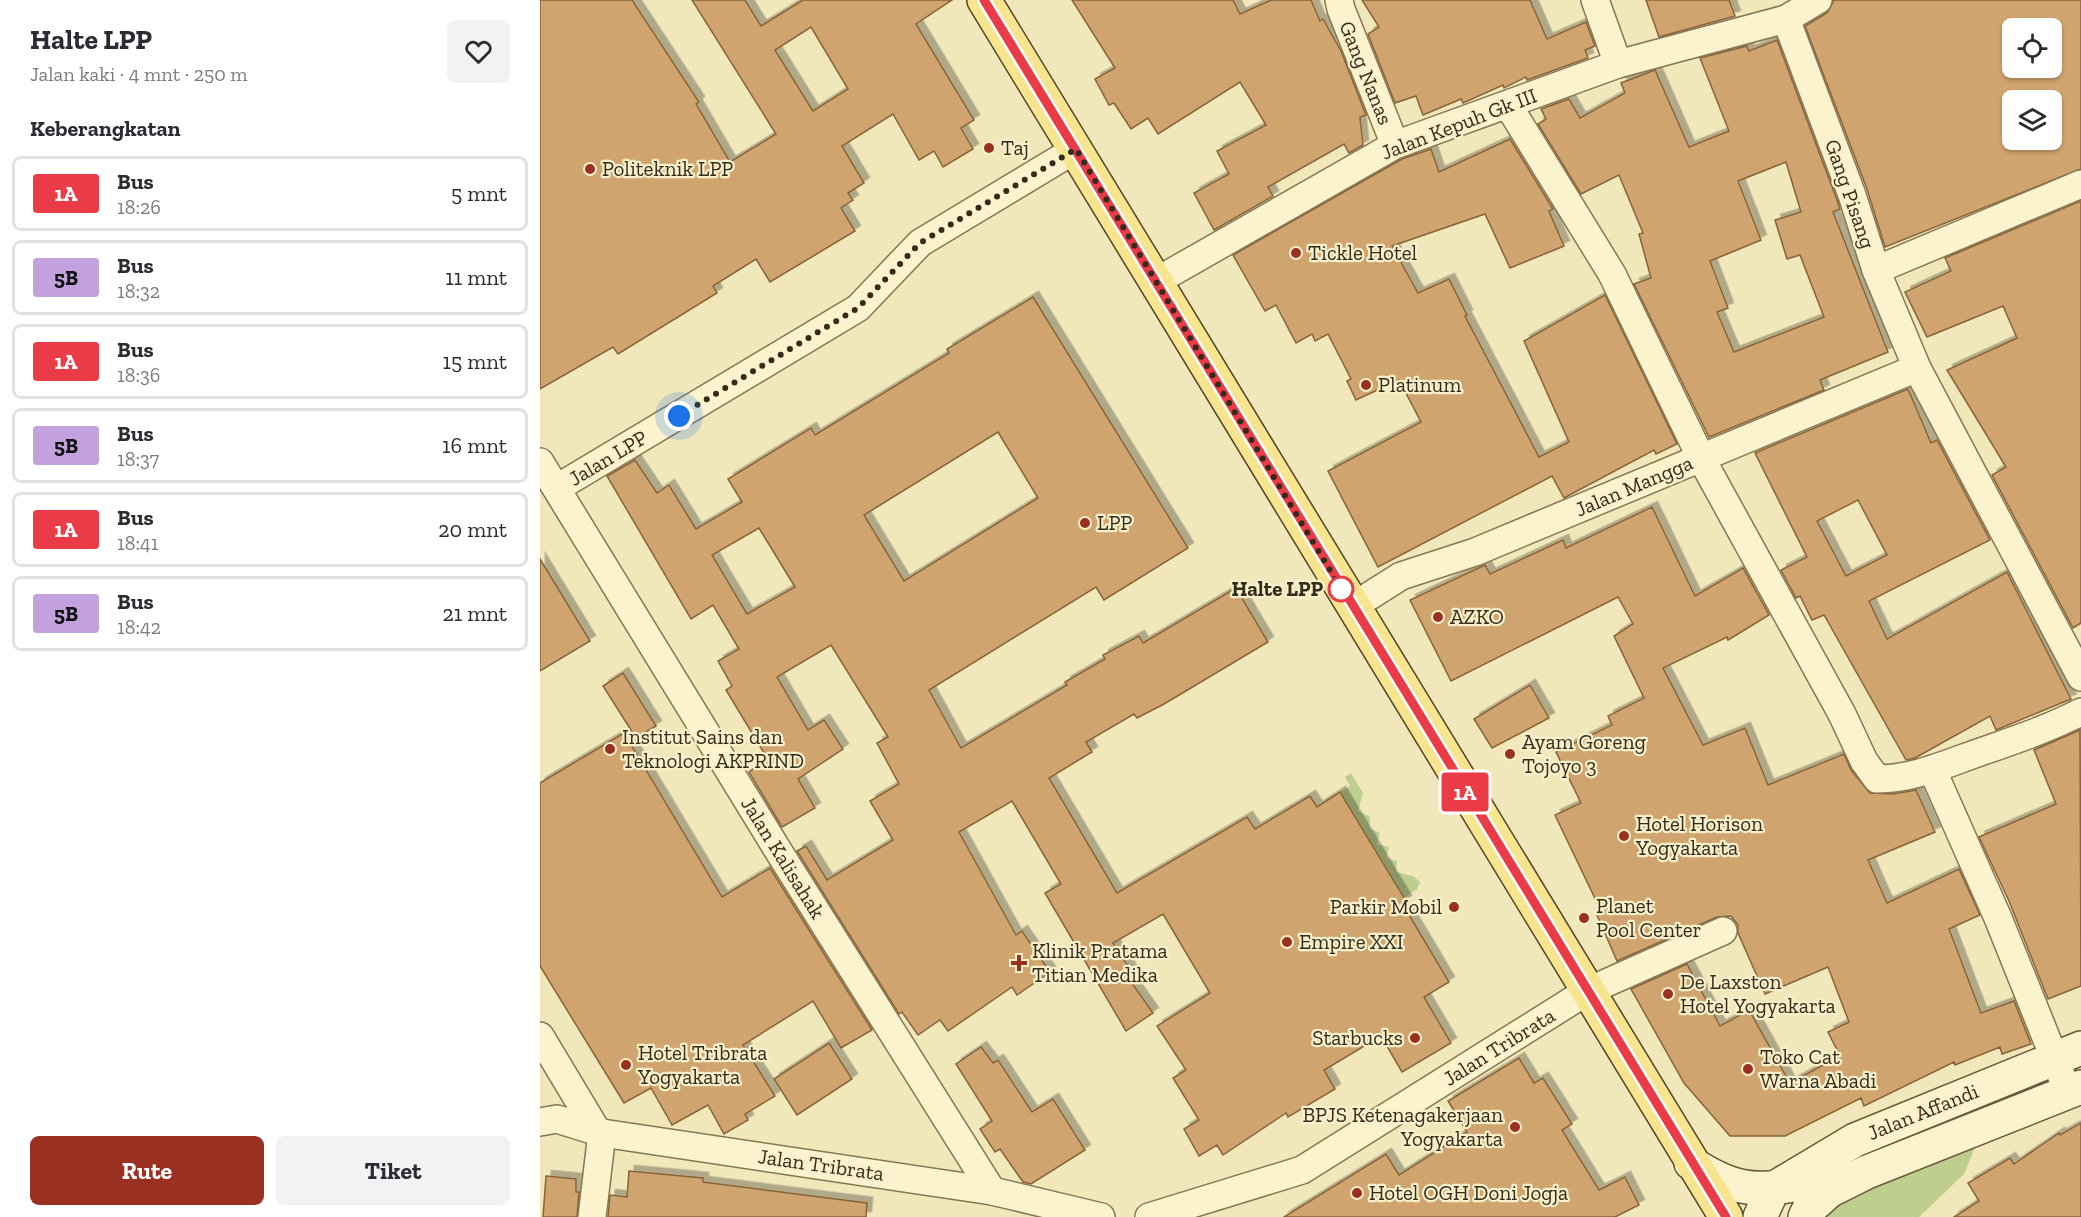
<!DOCTYPE html>
<html lang="id">
<head>
<meta charset="utf-8">
<style>
  body { margin:0; font-family:"Zilla Slab",serif; background:#f2f2f3; color:#2b2b33; height:100vh; display:flex; flex-direction:column; font-size:22px; white-space:nowrap }
  * { box-sizing:border-box; margin:0 }
  p { font-size:20px; color:#7c7c81 }
  .icon { flex:none; width:33px; height:33px; fill:none; stroke:currentColor; stroke-width:2; stroke-linecap:round; stroke-linejoin:round }
  .map { position:relative; flex:1; overflow:hidden }
  .details { display:flex; flex-direction:column; background:#fff; width:540px }
  .details>* { flex:none }
  .badge { padding:0 12px; border-radius:4px; font-size:21px; line-height:39px }
  .buttons { position:absolute; left:1462px; top:18px; display:grid; gap:12px }
  .buttons a { display:grid; place-items:center; width:60px; height:60px; border-radius:9px; background:#fff; box-shadow:0 2px 4px #0004; font-size:30px }
  .you { position:absolute; width:30px; height:30px; margin:-15px; border:4px solid #fff; border-radius:50%; background:#1a73e8; box-shadow:0 0 0 9px #1a73e833 }
  .map>.badge { position:absolute; translate:-50% -50%; box-shadow:0 0 0 3px #fff }
  h2 { padding:0 30px; font-size:22px; line-height:54px }
  .round { display:grid; place-items:center; flex:none; width:63px; height:63px; border-radius:9px; background:#f2f2f3 }
  .summary { display:flex; align-items:center; justify-content:space-between; height:102px; padding:0 30px }
  h1 { font-size:28px; font-weight:700; line-height:45px }
  .button { display:flex; gap:12px; margin-top:auto; padding:12px 30px }
  .button a { flex:1; height:69px; border-radius:9px; background:#993021; color:#fff; font-size:24px; font-weight:700; line-height:69px; text-align:center }
  .button a+a { background:#f2f2f3; color:#2b2b33 }
  ul { padding:0; list-style:none }
  li { display:flex; align-items:center; gap:18px; height:75px; margin:0 12px 9px; padding:0 18px; border:3px solid #e1e1e2; border-radius:9px }
  li div { flex:1 }
  li b { display:block; font-size:22px }
  li em { font-style:normal }
  li .badge { min-width:66px; font-weight:700; text-align:center }
  main { display:flex; flex:1; min-height:0 }
  .map>svg:first-child { display:block }
</style>
</head>
<body>
<main>
<section class="details">
<div class="summary"><div><h1>Halte LPP</h1><p>Jalan kaki · 4 mnt · 250 m</p></div><a class="round"><svg class="icon" aria-label="heart" viewBox="0 0 24 24"><path d="M12 20l-8-8c-3-5 5-10 8-4 3-6 11-1 8 4z"/></svg></a></div>
<h2>Keberangkatan</h2>
<ul>
<li><span class="badge" style="background:#e93c46;color:#fff">1A</span><div><b>Bus</b><p>18:26</p></div><em>5 mnt</em></li>
<li><span class="badge" style="background:#c3a1dd;color:#111">5B</span><div><b>Bus</b><p>18:32</p></div><em>11 mnt</em></li>
<li><span class="badge" style="background:#e93c46;color:#fff">1A</span><div><b>Bus</b><p>18:36</p></div><em>15 mnt</em></li>
<li><span class="badge" style="background:#c3a1dd;color:#111">5B</span><div><b>Bus</b><p>18:37</p></div><em>16 mnt</em></li>
<li><span class="badge" style="background:#e93c46;color:#fff">1A</span><div><b>Bus</b><p>18:41</p></div><em>20 mnt</em></li>
<li><span class="badge" style="background:#c3a1dd;color:#111">5B</span><div><b>Bus</b><p>18:42</p></div><em>21 mnt</em></li>
</ul>
<div class="button"><a>Rute</a><a>Tiket</a></div>
</section>
<div class="map">
<svg width="1541" height="1217" viewBox="0 0 1541 1217">
  <defs>
    <filter id="shadow"><feDropShadow dx="5.5" dy="-5.5" stdDeviation="0" flood-color="#0004"/></filter>
  </defs>
  <rect width="100%" height="100%" fill="#f0e7bb"/>
  <g fill="#bece8f">
    <polygon points="811,773 823,793 818,811 830,817 829,828 840,833 837,844 849,847 846,858 857,861 856,872 873,876 880,882 877,889 864,898 800,792 810,786 805,777"/>
    <polygon points="1436,1145 1424,1174 1379,1217 1277,1217 1296,1201"/>
  </g>
  <g fill="#d0a46e" stroke="#886339" stroke-width="1.5" fill-rule="evenodd" filter="url(#shadow)">
    <path d="M0 0H92L159 102 156 104 190 162 236 134 152 0H205L221 26 263 0H412L376 24 434 120 421 128 433 149 403 167 394 151 379 160 353 114 302 146 324 183 308 193 313 200 301 208 315 231 230 282 216 259 173 286 177 293 78 354 73 347 0 389ZM271 27 308 89 273 111 235 50Z"/>
    <polygon points="532,0 693,0 700,14 731,0 771,0 780,21 783,19 801,51 826,115 820,117 823,145 809,153 804,144 728,187 733,196 674,230 654,193 689,174 677,151 726,125 700,82 618,134 608,118 591,129 574,103 569,105 555,79 575,68"/>
    <polygon points="822,0 990,0 1007,39 1046,22 1055,46 1045,50 1048,58 987,80 986,77 964,88 963,85 923,103 921,99 883,115 876,96 855,103 828,34 839,27"/>
    <polygon points="1106,0 1189,0 1195,16 1119,37"/>
    <path d="M1294 0H1541V169L1345 247 1327 189 1265 26 1287 13ZM1473 28H1512V68H1473ZM1473 100H1512V140H1473Z"/>
    <path d="M1237 40 1297 200 1300 209 1293 212 1348 352 1280 380 1284 390 1169 437 1094 284 1111 278 1099 234 1103 233 1079 175 1041 194 998 124 1006 119 1001 109 1029 99 1040 118 1085 93 1081 83 1115 70 1149 147 1189 131 1160 58 1207 46 1209 51ZM1246 162 1261 212 1235 220 1247 259 1260 255 1284 317 1194 352 1177 312 1188 308 1170 261 1221 240 1198 181Z"/>
    <polygon points="970,139 1013,209 1009,211 1024,246 970,268 945,214 852,246 878,293 909,279 927,315 925,316 999,457 1029,442 984,341 1065,295 1137,444 1116,454 1114,450 1024,498 1012,476 838,567 788,471 881,422 859,380 816,400 807,381 811,379 788,334 775,341 772,334 756,343 736,305 725,311 693,255 862,159 891,149 899,172"/>
    <polygon points="1541,201 1541,623 1533,628 1452,475 1466,467 1407,370 1477,338 1463,306 1387,337 1365,292 1411,271 1405,258"/>
    <path d="M493 297 648 548 564 600 556 587 389 690 421 748 527 685 525 682 565 659 563 655 599 636 603 643 696 588 728 642 624 704 597 718 594 714 546 742 552 752 509 778 577 893 707 817 715 829 770 796 777 807 800 792 866 901 862 903 909 982 884 997 911 1043 862 1072 841 1036 784 1070 795 1089 748 1117 746 1113 683 1155 677 1145 659 1156 644 1129 659 1120 633 1078 646 1070 617 1026 670 993 623 914 573 943 594 975 589 979 613 1013 586 1031 505 893 521 884 472 801 419 832 476 935 482 931 510 972 477 995 472 987 408 1031 400 1020 378 1035 362 1012 359 1014 257 851 266 846 287 880 353 840 330 801 359 784 337 743 348 737 291 645 237 677 268 730 284 720 303 749 258 779 275 808 242 827 209 772 227 758 186 690 192 686 178 661 199 649 173 605 151 619 67 476 95 460 117 493 129 485 156 529 202 502 188 479 271 428 275 435 409 353 407 349ZM458 432 498 498 364 581 324 515ZM219 528 255 587 207 614 172 555Z"/>
    <path d="M1368 389 1391 443 1397 440 1450 540 1329 601 1347 639 1467 572 1531 699 1456 730 1450 716 1375 758 1366 760 1284 615 1272 620 1260 596 1256 598 1241 570 1267 557 1215 453ZM1318 500 1347 555 1306 576 1277 521Z"/>
    <polygon points="1112,507 1155,596 1203,568 1229,615 1188,640 1187,637 1123,668 1163,745 1205,728 1228,785 1304,754 1311,770 1330,793 1353,794 1376,790 1395,832 1328,860 1347,903 1419,869 1440,915 1409,929 1441,1013 1474,1001 1491,1044 1462,1054 1460,1047 1415,1065 1414,1062 1324,1106 1321,1098 1245,1136 1190,1136 1144,1083 1091,989 1147,964 1180,1026 1209,1010 1250,1083 1300,1056 1288,1032 1309,1022 1288,967 1225,994 1198,933 1198,925 1191,916 1177,917 1077,961 1056,913 1061,911 1015,815 1041,803 1016,752 1072,725 1068,716 1104,698 1074,636 1093,624 1078,597 911,681 870,600 945,565 950,574 1023,540 1026,548"/>
    <polygon points="0,559 50,641 0,671"/>
    <polygon points="83,673 116,726 96,738 63,686"/>
    <polygon points="990,685 1009,718 952,748 934,719"/>
    <polygon points="1540,730 1541,986 1508,999 1469,901 1439,837 1516,804 1494,750"/>
    <polygon points="84,733 182,897 230,868 332,1030 301,1048 273,1001 203,1045 235,1096 205,1114 208,1120 184,1134 168,1105 132,1125 111,1088 84,1103 0,966 0,783"/>
    <polygon points="289,1043 312,1079 257,1115 234,1079"/>
    <polygon points="441,1047 453,1063 458,1060 492,1112 513,1099 545,1150 491,1184 483,1182 460,1149 455,1152 440,1129 452,1121 416,1064"/>
    <polygon points="979,1058 994,1083 1003,1078 1032,1124 1022,1130 1059,1190 1085,1177 1099,1205 1075,1217 744,1217 846,1154 859,1175 927,1132 908,1101"/>
    <polygon points="1541,1123 1541,1217 1414,1217 1439,1201 1428,1183 1470,1158 1474,1164 1519,1133 1520,1135"/>
    <polygon points="89,1171 163,1178 163,1182 327,1203 326,1217 68,1217 70,1195 87,1197"/>
    <polygon points="6,1176 36,1179 36,1192 39,1192 37,1217 3,1217"/>
  </g>
  <g fill="none" stroke-linecap="round" stroke-linejoin="round">
    <defs>
      <g id="street">
        <polyline points="799,0 801,9 855,145"/>
        <polyline points="1055,0 1078,64"/>
        <polyline points="1246,19 1312,195 1336,270 1377,368 1541,677"/>
        <path d="M968 105 1072 274 1161 458 1302 714 1324 761 1337 779C1378 779 1414 760 1452 748 1483 737 1512 727 1541 712"/>
        <polyline points="1336,270 1541,184"/>
        <polyline points="615,282 855,145 1078,64 1246,19 1278,0"/>
        <polyline points="0,462 239,852 452,1191"/>
        <polyline points="17,488 318,308 380,243 536,149"/>
        <polyline points="812,607 861,576 935,552 1377,368"/>
        <polyline points="1392,769 1458,918 1528,1092"/>
        <polyline points="0,1036 57,1131"/>
        <polyline points="0,1122 17,1119 62,1133 452,1191 561,1217"/>
        <polyline points="52,1217 62,1133"/>
        <polyline points="609,1217 762,1170 1046,992 1183,931"/>
      </g>
      <g id="secondary">
        <path d="M1151 1163C1188 1187 1211 1193 1254 1185"/>
        <polyline points="1233,1189 1315,1140 1541,1048"/>
        <polyline points="1220,1217 1233,1189"/>
        <polyline points="1265,1217 1269,1209 1289,1191 1327,1172 1541,1087"/>
      </g>
      <polyline id="primary" points="444,0 1186,1217"/>
    </defs>
    <use href="#street" stroke="#877654" stroke-width="30"/>
    <use href="#secondary" stroke="#695738" stroke-width="36"/>
    <use href="#primary" stroke="#544329" stroke-width="36"/>
    <use href="#street" stroke="#faf3ce" stroke-width="27"/>
    <use href="#secondary" stroke="#faf3ce" stroke-width="33"/>
    <use href="#primary" stroke="#f7e48f" stroke-width="33"/>
  </g>
  <g fill="none" stroke-linecap="round" stroke-linejoin="round">
    <defs>
      <polyline id="line" points="444,0 1186,1217"/>
    </defs>
    <use href="#line" stroke="#fff" stroke-width="14"/>
    <use href="#line" stroke="#e93c46" stroke-width="9"/>
    <polyline stroke="#352b1a" stroke-width="6" stroke-dasharray="0 10.8" points="139,416 318,308 380,243 536,149 805,595 801,589"/>
  </g>
  <g fill="#993021" stroke="#f7f0cb" stroke-width="2">
    <circle cx="449" cy="148" r="6"/>
    <circle cx="50" cy="169" r="6"/>
    <circle cx="756" cy="253" r="6"/>
    <circle cx="826" cy="385" r="6"/>
    <circle cx="545" cy="523" r="6"/>
    <circle cx="898" cy="617" r="6"/>
    <circle cx="70" cy="749" r="6"/>
    <circle cx="970" cy="754" r="6"/>
    <circle cx="1084" cy="836" r="6"/>
    <circle cx="914" cy="907" r="6"/>
    <circle cx="1044" cy="918" r="6"/>
    <circle cx="747" cy="942" r="6"/>
    <path d="M476 954h6v6h6v6h-6v6h-6v-6h-6v-6h6z"/>
    <circle cx="1128" cy="994" r="6"/>
    <circle cx="875" cy="1038" r="6"/>
    <circle cx="86" cy="1065" r="6"/>
    <circle cx="1208" cy="1069" r="6"/>
    <circle cx="975" cy="1127" r="6"/>
    <circle cx="817" cy="1193" r="6"/>
  </g>
  <circle fill="#fff" stroke="#e93c46" stroke-width="3" cx="801" cy="589" r="12"/>
  <g text-anchor="middle" stroke-width="4.5" stroke-linejoin="round" paint-order="stroke">
    <g font-size="21" fill="#352b1a" stroke="#f7f0cb">
      <text transform="translate(826 73) rotate(68)" y="7">Gang Nanas</text>
      <text transform="translate(919 124) rotate(-21)" y="7">Jalan Kepuh Gk III</text>
      <text transform="translate(1310 194) rotate(71)" y="7">Gang Pisang</text>
      <text transform="translate(68 458) rotate(-31)" y="7">Jalan LPP</text>
      <text transform="translate(1094 486) rotate(-23)" y="7">Jalan Mangga</text>
      <text transform="translate(243 858) rotate(58)" y="7">Jalan Kalisahak</text>
      <text transform="translate(959 1047) rotate(-32)" y="7">Jalan Tribrata</text>
      <text transform="translate(1383 1112) rotate(-22)" y="7">Jalan Affandi</text>
      <text transform="translate(281 1165) rotate(8)" y="7">Jalan Tribrata</text>
    </g>
    <g font-size="21" fill="#352b1a" stroke="#f7f0cb" text-anchor="start">
      <text x="461" y="155">Taj</text>
      <text x="62" y="176">Politeknik LPP</text>
      <text x="768" y="260">Tickle Hotel</text>
      <text x="838" y="392">Platinum</text>
      <text x="557" y="530">LPP</text>
      <text x="910" y="624">AZKO</text>
      <text x="82" y="744">Institut Sains dan<tspan x="82" dy="24">Teknologi AKPRIND</tspan></text>
      <text x="982" y="749">Ayam Goreng<tspan x="982" dy="24">Tojoyo 3</tspan></text>
      <text x="1096" y="831">Hotel Horison<tspan x="1096" dy="24">Yogyakarta</tspan></text>
      <text x="1056" y="913">Planet<tspan x="1056" dy="24">Pool Center</tspan></text>
      <text x="902" y="914" text-anchor="end">Parkir Mobil</text>
      <text x="759" y="949">Empire XXI</text>
      <text x="492" y="958">Klinik Pratama<tspan x="492" dy="24">Titian Medika</tspan></text>
      <text x="1140" y="989">De Laxston<tspan x="1140" dy="24">Hotel Yogyakarta</tspan></text>
      <text x="863" y="1045" text-anchor="end">Starbucks</text>
      <text x="98" y="1060">Hotel Tribrata<tspan x="98" dy="24">Yogyakarta</tspan></text>
      <text x="1220" y="1064">Toko Cat<tspan x="1220" dy="24">Warna Abadi</tspan></text>
      <text x="963" y="1122" text-anchor="end">BPJS Ketenagakerjaan<tspan x="963" dy="24">Yogyakarta</tspan></text>
      <text x="829" y="1200">Hotel OGH Doni Jogja</text>
    </g>
    <g font-size="21" font-weight="bold" fill="#352b1a" stroke="#f7f0cb" text-anchor="end">
      <text x="783" y="596">Halte LPP</text>
    </g>
  </g>
</svg>
<div class="buttons">
<a><svg class="icon" aria-label="locate" viewBox="0 0 24 24"><circle cx="12" cy="12" r="6"/><path d="M12 2v4M12 18v4M2 12h4M18 12h4"/></svg></a>
<a><svg class="icon" aria-label="layers" viewBox="0 0 24 24"><path d="M12 4l9 5-9 5-9-5zM3 14l9 5 9-5"/></svg></a>
</div>
<div class="you" style="left:139px;top:416px"></div>
<b class="badge" style="left:925px;top:792px;background:#e93c46;color:#fff">1A</b>
</div>
</main>
</body>
</html>
